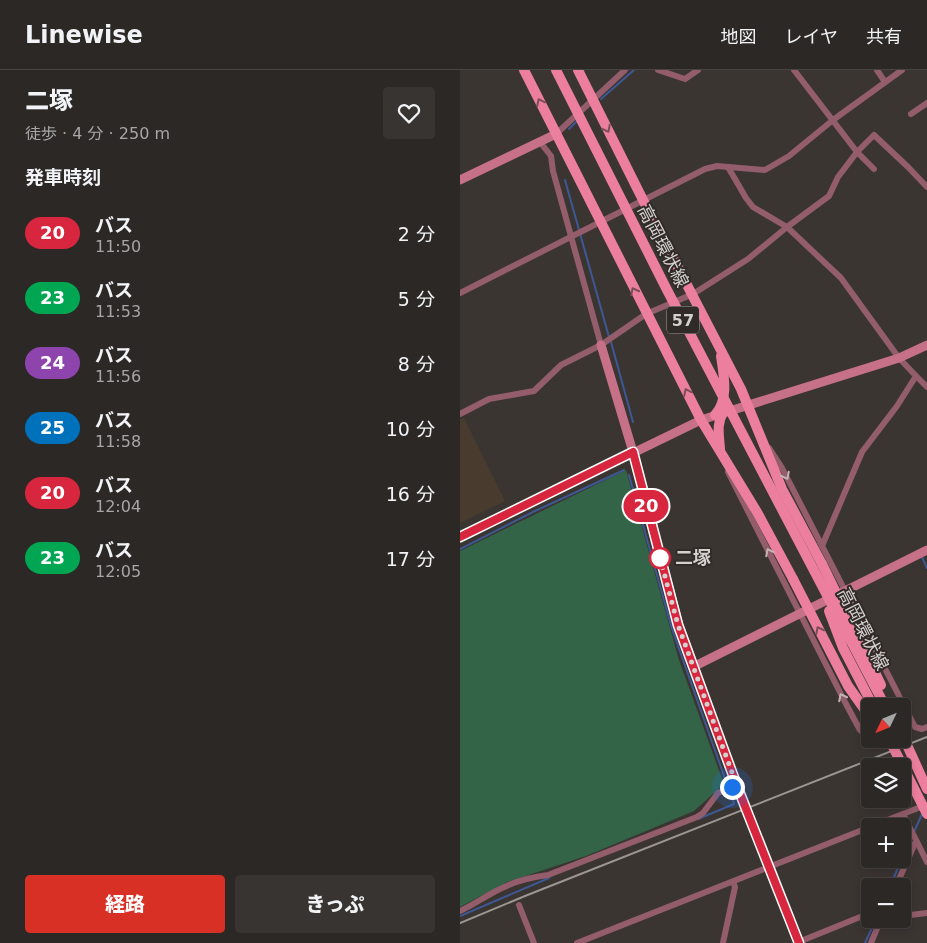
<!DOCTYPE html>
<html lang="ja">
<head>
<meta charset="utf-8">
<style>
  body { margin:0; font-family:"DejaVu Sans","Noto Sans JP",sans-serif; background:#383432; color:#f1f3f6; height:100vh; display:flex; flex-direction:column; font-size:19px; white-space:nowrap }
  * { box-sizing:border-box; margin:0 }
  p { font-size:16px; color:#a6a6a7 }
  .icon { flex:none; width:28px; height:28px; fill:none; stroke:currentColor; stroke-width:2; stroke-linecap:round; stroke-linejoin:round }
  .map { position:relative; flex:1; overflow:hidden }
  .details { display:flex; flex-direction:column; background:#2c2826; width:460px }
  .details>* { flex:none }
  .badge { padding:0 10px; border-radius:16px; font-size:18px; line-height:32px }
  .needle { width:32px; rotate:227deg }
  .buttons { position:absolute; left:401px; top:628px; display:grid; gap:10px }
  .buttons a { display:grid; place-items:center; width:50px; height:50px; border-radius:5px; background:#2c2826; box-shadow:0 2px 8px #0003,0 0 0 1px #484443; font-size:25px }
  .you { position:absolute; width:25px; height:25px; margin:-12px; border:4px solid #fff; border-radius:50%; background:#1a73e8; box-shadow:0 0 0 8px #1a73e833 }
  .map>.badge { position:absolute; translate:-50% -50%; box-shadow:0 0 0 2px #fff }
  h2 { padding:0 25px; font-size:19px; line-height:45px }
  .round { display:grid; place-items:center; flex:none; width:52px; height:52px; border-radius:5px; background:#383432 }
  .summary { display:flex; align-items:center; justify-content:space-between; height:85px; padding:0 25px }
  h1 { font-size:24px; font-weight:800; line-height:38px }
  .primary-button { display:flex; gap:10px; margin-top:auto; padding:10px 25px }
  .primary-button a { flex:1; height:58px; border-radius:5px; background:#d93025; color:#fff; font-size:20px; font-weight:800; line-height:58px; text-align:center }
  .primary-button a+a { background:#383432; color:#f1f3f6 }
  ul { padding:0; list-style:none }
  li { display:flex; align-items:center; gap:15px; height:65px; padding:0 25px }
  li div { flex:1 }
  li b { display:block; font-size:19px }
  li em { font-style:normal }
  li .badge { min-width:55px; font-weight:700; text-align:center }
  header { display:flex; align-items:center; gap:30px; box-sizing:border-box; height:70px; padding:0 25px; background:#2c2826; border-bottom:1px solid #484443 }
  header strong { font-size:24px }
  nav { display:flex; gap:28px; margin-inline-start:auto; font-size:18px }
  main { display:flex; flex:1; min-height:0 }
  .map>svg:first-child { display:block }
</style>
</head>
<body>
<header>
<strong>Linewise</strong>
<nav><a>地図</a><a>レイヤ</a><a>共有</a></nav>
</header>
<main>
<section class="details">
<div class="summary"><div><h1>二塚</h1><p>徒歩 · 4 分 · 250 m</p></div><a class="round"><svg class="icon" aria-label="heart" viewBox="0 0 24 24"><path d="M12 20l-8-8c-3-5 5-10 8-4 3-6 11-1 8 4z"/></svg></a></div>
<h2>発車時刻</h2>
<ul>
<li><span class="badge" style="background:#d7263d;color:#fff">20</span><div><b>バス</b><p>11:50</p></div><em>2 分</em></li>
<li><span class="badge" style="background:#00a651;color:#fff">23</span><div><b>バス</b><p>11:53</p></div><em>5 分</em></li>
<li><span class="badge" style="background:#8e44ad;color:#fff">24</span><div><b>バス</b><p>11:56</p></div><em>8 分</em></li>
<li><span class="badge" style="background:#0072bc;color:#fff">25</span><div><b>バス</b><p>11:58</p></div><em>10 分</em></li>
<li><span class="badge" style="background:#d7263d;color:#fff">20</span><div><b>バス</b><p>12:04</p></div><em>16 分</em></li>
<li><span class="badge" style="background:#00a651;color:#fff">23</span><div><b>バス</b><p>12:05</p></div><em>17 分</em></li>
</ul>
<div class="primary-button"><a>経路</a><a>きっぷ</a></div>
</section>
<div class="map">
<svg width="467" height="873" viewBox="0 0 467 873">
  <rect width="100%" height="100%" fill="#3b3532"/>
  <polygon fill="#493b2e" points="4,348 45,431 0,453 0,350"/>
  <polygon fill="#336448" points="166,400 219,590 264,714 234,741 126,786 47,812 0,837 0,481"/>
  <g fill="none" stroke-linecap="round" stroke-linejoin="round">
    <g stroke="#3d5894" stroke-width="2">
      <polyline points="141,29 174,0"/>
      <polyline points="109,59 118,50"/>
      <polyline points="105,110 149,267"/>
      <polyline points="151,272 173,352"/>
      <polyline points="169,405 212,559 268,717"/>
      <polyline points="0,479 75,441 164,400"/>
      <polyline points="462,487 467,498"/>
      <polyline points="238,749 274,734 270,721"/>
      <polyline points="454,762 462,744"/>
      <polyline points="442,788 452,767"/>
      <polyline points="430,816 442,789"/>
      <polyline points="0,846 89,808"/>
      <polyline points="405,873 416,849"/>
    </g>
    <g stroke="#935d6b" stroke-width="6">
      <polyline points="198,0 225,9 238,0"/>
      <polyline points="334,0 397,82 414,99"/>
      <polyline points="417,0 425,12"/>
      <polyline points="451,44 467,33"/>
      <polyline points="96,64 165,0"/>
      <polyline points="80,72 91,86 93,101 141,275"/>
      <polyline points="268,97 286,128 293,137 327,157 381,208 439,288 456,306 437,336 402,382 362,476"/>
      <polyline points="0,223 245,99 257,96 305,100 329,86 373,50 442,0"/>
      <polyline points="456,306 467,317"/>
      <polyline points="0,344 29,329 74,321 101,295 141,275 186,244 233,224 288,189 327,157 369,126 378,107 397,82 414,65 448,97 467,117"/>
      <polyline points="309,378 322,398 455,657 462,659 467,657"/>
      <polyline points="268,402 386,634 400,660 404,664 410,663"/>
      <polyline points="443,744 467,792"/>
      <polyline points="412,756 466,735"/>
      <polyline points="436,816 456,771"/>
      <polyline points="59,835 74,873"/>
      <path d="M0 841C15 834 27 825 42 818 56 811 72 807 88 805L237 747 243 743 258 723 277 715"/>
      <polyline points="442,846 467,843"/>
      <polyline points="117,873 410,757"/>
      <polyline points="263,873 275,817 273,812"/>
      <polyline points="336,873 410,843"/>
      <polyline points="411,873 421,849"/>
    </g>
    <g stroke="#c67188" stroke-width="9">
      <polyline points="0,110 96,64"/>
      <polyline points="141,275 173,382 219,555 277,715 339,873"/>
      <polyline points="0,467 241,350 439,288 467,275"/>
      <polyline points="233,597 467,480"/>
    </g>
    <g stroke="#ed7f9e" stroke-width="10">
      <polyline points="64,0 241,350 297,442 333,509"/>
      <polyline points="118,0 183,130 281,319 322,419 362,494"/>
      <path d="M255 345C269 330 264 306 261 286"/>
      <path d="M260 379C259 364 256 354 264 341"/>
    </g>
    <polyline stroke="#9c9794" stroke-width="2" points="0,853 65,826 467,667"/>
    <g stroke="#ed7f9e" stroke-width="10">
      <polyline points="96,0 206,218 425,636"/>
      <polyline points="362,494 421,615"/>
      <polyline points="333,509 388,616 410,647"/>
      <polyline points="369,541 383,578 413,636"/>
      <polyline points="442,664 467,719"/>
      <polyline points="429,669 467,744"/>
    </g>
  </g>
  <defs><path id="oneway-chevron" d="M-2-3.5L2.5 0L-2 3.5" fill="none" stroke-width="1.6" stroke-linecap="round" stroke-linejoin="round" transform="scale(1.25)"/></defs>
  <g stroke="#7c4d57">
    <use href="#oneway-chevron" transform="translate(80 32) rotate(-116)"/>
    <use href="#oneway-chevron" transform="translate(147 59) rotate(63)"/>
    <use href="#oneway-chevron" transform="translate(174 221) rotate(-117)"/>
    <use href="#oneway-chevron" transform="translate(227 322) rotate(-116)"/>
    <use href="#oneway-chevron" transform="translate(359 560) rotate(-117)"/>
  </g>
  <g stroke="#c4b3b5">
    <use href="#oneway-chevron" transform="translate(326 406) rotate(63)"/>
    <use href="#oneway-chevron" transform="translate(309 482) rotate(-117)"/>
    <use href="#oneway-chevron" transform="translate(382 627) rotate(-117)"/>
  </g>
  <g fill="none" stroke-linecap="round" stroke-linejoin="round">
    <defs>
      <polyline id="line" points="0,467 173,382 218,555 277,716 339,873"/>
    </defs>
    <use href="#line" stroke="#fff" stroke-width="11"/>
    <use href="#line" stroke="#d7263d" stroke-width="8"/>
    <polyline stroke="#d4d0ce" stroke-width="5" stroke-dasharray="0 9" points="200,488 199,484 218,555 277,716 272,717"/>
  </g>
  <circle fill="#fff" stroke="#d7263d" stroke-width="2.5" cx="200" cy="488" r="10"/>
  <g text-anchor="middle" stroke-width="4" stroke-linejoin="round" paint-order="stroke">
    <rect fill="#302b28" stroke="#a39e9c" stroke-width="1" x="207" y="236.5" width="32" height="27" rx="4"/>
    <g font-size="16" font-weight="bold" fill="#d4d0ce">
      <text x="223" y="256">57</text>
    </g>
    <g font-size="18" fill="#d4d0ce" stroke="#302b28">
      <text transform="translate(203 176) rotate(63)" y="6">高岡環状線</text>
      <text transform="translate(403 559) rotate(63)" y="6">高岡環状線</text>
    </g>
    <g font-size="18" font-weight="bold" fill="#d4d0ce" stroke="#302b28" text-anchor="start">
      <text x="215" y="494">二塚</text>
    </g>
  </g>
</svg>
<div class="buttons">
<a><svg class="needle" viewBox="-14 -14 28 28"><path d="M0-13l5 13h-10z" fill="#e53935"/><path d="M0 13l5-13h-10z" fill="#a6a6a7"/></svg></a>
<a><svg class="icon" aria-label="layers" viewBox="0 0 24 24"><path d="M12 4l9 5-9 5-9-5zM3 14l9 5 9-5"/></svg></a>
<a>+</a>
<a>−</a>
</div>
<div class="you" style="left:272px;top:717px"></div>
<b class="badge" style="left:186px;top:436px;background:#d7263d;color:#fff">20</b>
</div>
</main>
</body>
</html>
